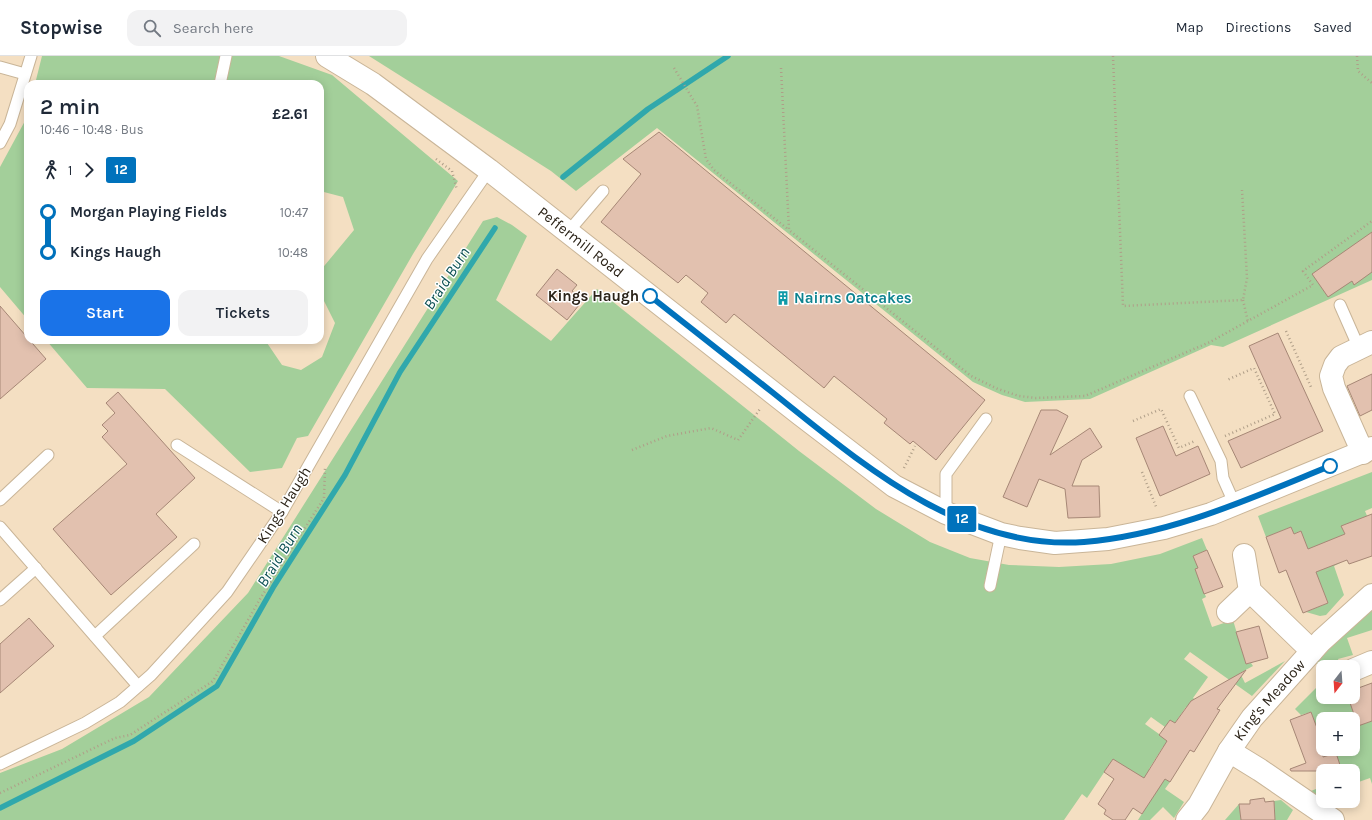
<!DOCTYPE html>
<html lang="en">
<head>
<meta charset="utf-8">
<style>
  body { margin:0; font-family:Karla,sans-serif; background:#f2f2f3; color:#1f2937; height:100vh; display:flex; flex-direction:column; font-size:15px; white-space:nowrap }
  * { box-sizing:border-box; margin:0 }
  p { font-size:13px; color:#747a83 }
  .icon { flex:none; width:22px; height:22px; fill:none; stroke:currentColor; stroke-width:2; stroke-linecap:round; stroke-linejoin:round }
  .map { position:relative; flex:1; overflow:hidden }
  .panel { position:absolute; left:24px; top:24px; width:300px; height:264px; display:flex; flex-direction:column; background:#fff; border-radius:12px; box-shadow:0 2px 10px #0003 }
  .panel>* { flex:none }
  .badge { padding:0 8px; border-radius:3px; font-size:14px; line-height:26px }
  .needle { width:26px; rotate:197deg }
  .buttons { position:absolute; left:1316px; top:604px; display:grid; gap:8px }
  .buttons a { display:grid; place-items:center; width:44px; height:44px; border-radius:8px; background:#fff; box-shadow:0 2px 10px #0003; font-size:20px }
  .map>.badge { position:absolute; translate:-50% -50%; box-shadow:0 0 0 2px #fff }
  .legs { display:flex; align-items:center; gap:6px; height:44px; padding:0 16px; font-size:13px }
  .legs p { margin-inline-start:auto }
  .overview { display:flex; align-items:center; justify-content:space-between; height:68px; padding:0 16px }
  h1 { font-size:22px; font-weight:600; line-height:30px }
  .action { display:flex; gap:8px; margin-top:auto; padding:8px 16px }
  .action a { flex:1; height:46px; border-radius:12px; background:#1a73e8; color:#fff; font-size:16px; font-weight:600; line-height:46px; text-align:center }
  .action a+a { background:#f2f2f3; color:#1f2937 }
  ul { padding:0 16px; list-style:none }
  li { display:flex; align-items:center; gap:14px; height:40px; font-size:15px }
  li i { display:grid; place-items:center; width:6px; height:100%; margin:0 5px; background:currentColor }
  li i::after { content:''; width:10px; height:10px; margin:-5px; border:3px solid; border-radius:50%; background:#fff }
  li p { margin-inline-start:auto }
  li:first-child i { background:linear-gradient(#0000 50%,currentColor 0) }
  li:last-child i { background:linear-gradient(currentColor 50%,#0000 0) }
  header { display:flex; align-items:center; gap:24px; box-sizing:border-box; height:56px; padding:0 20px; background:#fff; border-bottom:1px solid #e0e1e3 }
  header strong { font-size:19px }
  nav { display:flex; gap:22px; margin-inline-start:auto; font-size:14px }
  .search { width:280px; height:36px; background:#f2f2f3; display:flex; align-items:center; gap:10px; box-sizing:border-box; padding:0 14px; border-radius:12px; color:#747a83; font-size:15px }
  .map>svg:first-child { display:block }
</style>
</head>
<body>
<header>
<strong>Stopwise</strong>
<div class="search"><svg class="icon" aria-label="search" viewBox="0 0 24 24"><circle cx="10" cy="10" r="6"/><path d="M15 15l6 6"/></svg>Search here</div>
<nav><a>Map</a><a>Directions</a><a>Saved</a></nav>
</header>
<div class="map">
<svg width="1372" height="764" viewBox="0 0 1372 764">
  <rect width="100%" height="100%" fill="#f4dfc2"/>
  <g fill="#a3cf9a">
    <polygon points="42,0 279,0 332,19 458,125 413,198 308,380 297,382 282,412 250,416 165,333 87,332 46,284 265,284 282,309 301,314 322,301 335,267 320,237 320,215 354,174 343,141 320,135 320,28 35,28"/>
    <polygon points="369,0 1372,0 1372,224 1223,291 1211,289 1090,343 1025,346 1002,339 973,326 657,72 576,135 551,115"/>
    <polygon points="28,56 28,264 0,231 0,111 26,63"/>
    <polygon points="497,161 512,169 527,180 496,244 551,285 597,233 799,395 876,453 930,486 970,502 1009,509 1059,511 1111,508 1160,498 1202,482 1207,494 1193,500 1197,508 1211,502 1212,507 1195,513 1206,541 1202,543 1212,571 1233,564 1246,608 1251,607 1253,610 1240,617 1245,627 1285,605 1252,640 1190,596 1184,603 1208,621 1193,642 1217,659 1206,665 1186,651 1175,667 1170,664 1165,671 1151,661 1145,668 1187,698 1184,704 1163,691 1149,713 1170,726 1165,733 1184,746 1174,762 1163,751 1150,764 1138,764 1150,745 1113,703 1087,742 1082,738 1064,764 0,764 0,717 62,693 149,641 248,537 483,165"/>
    <polygon points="1372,416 1372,452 1365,455 1372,472 1342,470 1345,478 1331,484 1340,507 1334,510 1344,539 1326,559 1320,560 1306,556 1328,547 1320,527 1306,517 1290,524 1288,520 1331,504 1311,500 1300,475 1294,478 1291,471 1266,481 1258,460"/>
    <polygon points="1372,552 1372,574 1347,582 1353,599 1338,603 1341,611 1323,611 1323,623 1316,604"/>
    <polygon points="1323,625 1323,641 1338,641 1339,644 1348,641 1358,670 1372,665 1372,728 1370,722 1353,728 1353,715 1342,715 1335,695 1340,693 1353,693 1353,688 1357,686 1353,676 1353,663 1323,663 1323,669 1317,672 1311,656 1301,659 1295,653"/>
    <polygon points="1323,730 1323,739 1319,741 1311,735"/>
    <polygon points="1281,744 1293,754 1287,764 1275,764 1274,745"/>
    <polygon points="1239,748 1241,764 1225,764"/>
  </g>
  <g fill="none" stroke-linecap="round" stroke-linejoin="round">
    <g stroke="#30a8ac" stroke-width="5.5">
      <polyline points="563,121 648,53 728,0"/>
      <polyline points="0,752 134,685 217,630 274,530 345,419 400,316 495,172"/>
    </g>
  </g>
  <g fill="#e2c1af" stroke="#a68776">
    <polygon points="659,76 985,344 936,404 913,385 910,388 884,367 887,363 834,320 824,332 734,258 726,267 701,246 708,237 686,219 678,227 601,166 641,118 623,103"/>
    <polygon points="1372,176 1372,216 1354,229 1352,225 1328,241 1312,218"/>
    <polygon points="557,213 577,229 572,235 583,244 567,264 536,239"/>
    <polygon points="0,250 46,303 0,343"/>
    <polygon points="1278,277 1323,375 1241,412 1228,385 1281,362 1249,290"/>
    <polygon points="1372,318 1372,354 1360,360 1347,330"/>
    <polygon points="118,336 195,422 156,458 177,481 111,539 53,473 127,408 102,381 108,375 102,369 115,357 106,347"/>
    <polygon points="1041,354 1057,354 1068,360 1050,399 1090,372 1102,391 1082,404 1072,430 1099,430 1100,461 1068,462 1065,433 1039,423 1027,451 1003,441"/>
    <polygon points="1163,370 1176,400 1198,390 1210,418 1160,440 1136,382"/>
    <polygon points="1372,458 1372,500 1349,508 1347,504 1316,516 1328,547 1303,557 1286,514 1279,517 1266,481 1291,471 1294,478 1301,475 1308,493 1345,478 1341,470"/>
    <polygon points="1207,494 1223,531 1204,538 1195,513 1198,512 1193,500"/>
    <polygon points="29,562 54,590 0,637 0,588"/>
    <polygon points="1259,570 1268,602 1246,608 1236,576"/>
    <polygon points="1246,614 1217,653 1220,654 1194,696 1190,694 1170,726 1165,723 1142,758 1133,752 1125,764 1113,764 1104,758 1106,754 1098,748 1114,723 1104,716 1113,703 1144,722 1167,685 1159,679 1170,664 1175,667 1191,645"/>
    <polygon points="1372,627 1372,665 1358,670 1348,641 1353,641 1353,634"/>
    <polygon points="1311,656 1317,672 1323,669 1323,701 1336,697 1342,715 1291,715 1290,713 1306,707 1290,664"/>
    <polygon points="1264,742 1265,746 1274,745 1275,764 1241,764 1239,748 1250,748 1250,744"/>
  </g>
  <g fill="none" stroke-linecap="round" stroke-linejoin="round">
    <defs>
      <g id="service">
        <polyline points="0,11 25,18"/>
        <polyline points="220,28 226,0"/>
        <polyline points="0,87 10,68 31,0"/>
        <polyline points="568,176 603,135"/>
        <polyline points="1340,249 1359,292"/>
        <polyline points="1190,340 1221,405 1223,422 1235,449"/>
        <polyline points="177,389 282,456"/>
        <polyline points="0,444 48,399"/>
        <polyline points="946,457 946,418 986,363"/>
        <polyline points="0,471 138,630"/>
        <polyline points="990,530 1001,478"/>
        <polyline points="0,544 36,512"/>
        <polyline points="95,580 194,488"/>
        <polyline points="0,708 85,667 120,646 151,619 227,536 282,456 427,203 489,114"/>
      </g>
      <g id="minor">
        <polyline points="1363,397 1334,332 1331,320 1335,309 1341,301 1372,286"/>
        <polyline points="1244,499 1250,535 1312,595"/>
        <polyline points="1228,556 1250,535"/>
        <polyline points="1353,614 1372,606"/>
        <polyline points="1229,695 1260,714 1333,764"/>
        <path id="s1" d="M1187 764 1199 749 1229 695 1252 662 1321 585 1372 539"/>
      </g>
      <g id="primary">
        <path id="s2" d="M327 0 373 28 489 114 800 358 894 430 946 457 1001 478 1020 482 1055 487 1108 483 1164 472 1211 458 1372 392"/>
      </g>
    </defs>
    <use href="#service" stroke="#c9b598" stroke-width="13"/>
    <use href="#minor" stroke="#c9b598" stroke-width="24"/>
    <use href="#primary" stroke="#c9b598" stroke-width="24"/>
    <g stroke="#af9e88" stroke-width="2.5" stroke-dasharray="1 3" stroke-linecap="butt">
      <polyline points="1113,0 1123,250 1243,244 1247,222 1242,134"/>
      <polyline points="1357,0 1358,15 1372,27"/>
      <polyline points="674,12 697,50 706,103 714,114 789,174"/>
      <polyline points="781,12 789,174 971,320 998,333 1019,340 1036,342 1085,340 1210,286 1313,229 1303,215 1372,165"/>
      <polyline points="436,103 452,115 457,134"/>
      <polyline points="1243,244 1248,266"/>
      <polyline points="1286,275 1311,331"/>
      <polyline points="1133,365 1161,353 1179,392 1195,385"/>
      <polyline points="1225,380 1275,358 1254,312 1227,324"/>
      <polyline points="632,394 667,380 711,372 738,384 760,353"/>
      <polyline points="904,412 915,390"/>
      <polyline points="1142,416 1157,453"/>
      <polyline points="0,737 115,682 130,679 213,625 260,543 324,442 325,412"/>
    </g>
    <use href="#service" stroke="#fff" stroke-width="11"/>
    <use href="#minor" stroke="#fff" stroke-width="22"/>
    <use href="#primary" stroke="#fff" stroke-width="22"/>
  </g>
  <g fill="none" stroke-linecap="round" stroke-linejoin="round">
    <defs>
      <path id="line-1" d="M650 240C691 272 731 304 772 336 861 407 961 495 1084 486 1171 479 1251 442 1330 410"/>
    </defs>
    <use href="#line-1" stroke="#fff" stroke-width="9"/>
    <use href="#line-1" stroke="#0072bc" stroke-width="6"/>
  </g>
  <defs>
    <symbol id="building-bare" viewBox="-9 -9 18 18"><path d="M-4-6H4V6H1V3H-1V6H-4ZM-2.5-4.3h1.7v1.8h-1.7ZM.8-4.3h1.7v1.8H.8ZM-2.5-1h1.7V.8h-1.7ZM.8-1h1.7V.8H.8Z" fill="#0f9aa8" stroke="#fff" stroke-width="2.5" paint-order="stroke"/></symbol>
  </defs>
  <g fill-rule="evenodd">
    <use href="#building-bare" x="773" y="232" width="20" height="20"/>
  </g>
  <g fill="#fff" stroke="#0072bc" stroke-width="2">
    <circle cx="650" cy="240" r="7"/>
    <circle cx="1330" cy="410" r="7"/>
  </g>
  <g text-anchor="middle" stroke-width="3" stroke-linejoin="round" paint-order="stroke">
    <g font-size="15" fill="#2b2318" stroke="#fff">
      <text dy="5" stroke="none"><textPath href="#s2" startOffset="315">Peffermill Road</textPath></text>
      <text transform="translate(284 449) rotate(-58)" y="5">Kings Haugh</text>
      <text dy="5" stroke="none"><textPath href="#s1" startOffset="146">King's Meadow</textPath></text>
    </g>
    <g font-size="15" font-weight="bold" fill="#2b2318" stroke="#fff" text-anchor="end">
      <text x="639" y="245">Kings Haugh</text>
    </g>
    <g font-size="15" font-weight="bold" fill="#0d838f" stroke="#fff" text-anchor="start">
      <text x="794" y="247">Nairns Oatcakes</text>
    </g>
    <g font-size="16" font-style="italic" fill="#0d5154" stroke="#fff">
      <text transform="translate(446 222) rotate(-57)" y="6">Braid Burn</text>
      <text transform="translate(279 499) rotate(-58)" y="6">Braid Burn</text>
    </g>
  </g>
</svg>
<div class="buttons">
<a><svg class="needle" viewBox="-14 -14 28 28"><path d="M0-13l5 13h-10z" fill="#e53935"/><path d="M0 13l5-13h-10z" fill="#747a83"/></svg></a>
<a>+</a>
<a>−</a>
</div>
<b class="badge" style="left:962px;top:463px;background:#0072bc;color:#fff">12</b>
<section class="panel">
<div class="overview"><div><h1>2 min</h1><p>10:46 – 10:48 · Bus</p></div><b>£2.61</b></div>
<div class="legs"><svg class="icon" aria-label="walk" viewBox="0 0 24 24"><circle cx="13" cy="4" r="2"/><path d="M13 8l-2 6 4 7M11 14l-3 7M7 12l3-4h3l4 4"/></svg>1<svg class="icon" aria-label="forward" viewBox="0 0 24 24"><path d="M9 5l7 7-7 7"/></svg><b class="badge" style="background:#0072bc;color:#fff">12</b></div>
<ul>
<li><i style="color:#0072bc"></i><b>Morgan Playing Fields</b><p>10:47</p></li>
<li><i style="color:#0072bc"></i><b>Kings Haugh</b><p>10:48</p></li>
</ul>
<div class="action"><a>Start</a><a>Tickets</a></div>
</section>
</div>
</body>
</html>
